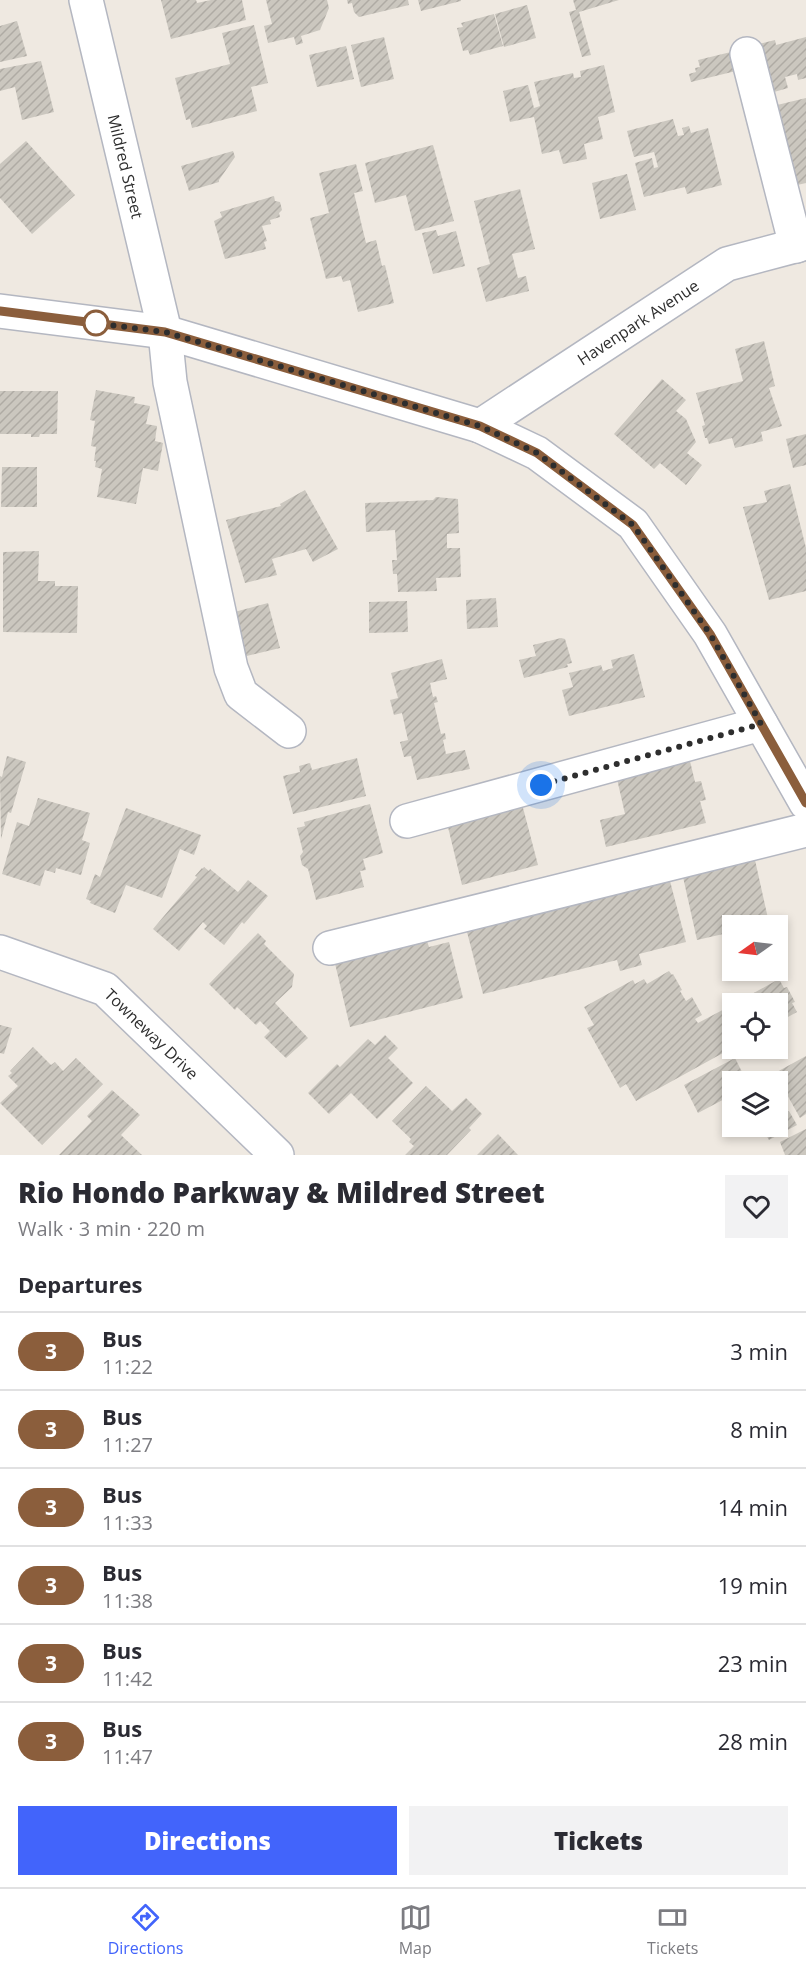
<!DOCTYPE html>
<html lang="en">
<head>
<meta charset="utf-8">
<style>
  body { margin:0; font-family:"Open Sans",sans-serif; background:#f2f2f3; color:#2b2b33; height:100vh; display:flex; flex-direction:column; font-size:22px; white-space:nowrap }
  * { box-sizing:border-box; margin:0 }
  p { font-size:20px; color:#7c7c81 }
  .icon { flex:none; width:33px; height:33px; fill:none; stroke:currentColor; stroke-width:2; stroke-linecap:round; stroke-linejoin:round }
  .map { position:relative; height:1155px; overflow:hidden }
  .sheet { display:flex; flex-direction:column; background:#fff; flex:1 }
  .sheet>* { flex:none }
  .badge { padding:0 12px; border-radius:20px; font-size:21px; line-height:39px }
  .needle { width:39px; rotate:256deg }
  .controls { position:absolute; left:722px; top:915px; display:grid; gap:12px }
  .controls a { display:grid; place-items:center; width:66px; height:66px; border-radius:0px; background:#fff; box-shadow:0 3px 9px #0003; font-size:30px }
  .you { position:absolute; width:30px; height:30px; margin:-15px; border:4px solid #fff; border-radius:50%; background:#1a73e8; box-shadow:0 0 0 9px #1a73e833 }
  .map>.badge { position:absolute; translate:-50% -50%; box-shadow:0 0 0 3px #fff }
  h2 { padding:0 18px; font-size:22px; line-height:54px }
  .round { display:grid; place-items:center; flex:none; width:63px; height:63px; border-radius:0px; background:#f2f2f3 }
  .headline { display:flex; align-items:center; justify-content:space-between; height:102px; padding:0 18px }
  h1 { font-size:28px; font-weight:800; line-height:45px }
  .action { display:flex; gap:12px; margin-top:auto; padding:12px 18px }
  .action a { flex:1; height:69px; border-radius:0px; background:#4264fb; color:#fff; font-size:24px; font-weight:800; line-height:69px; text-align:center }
  .action a+a { background:#f2f2f3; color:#2b2b33 }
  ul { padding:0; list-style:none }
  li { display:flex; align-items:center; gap:18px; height:78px; padding:0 18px; border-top:2px solid #e1e1e2 }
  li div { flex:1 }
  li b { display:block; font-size:22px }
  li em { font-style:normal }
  li .badge { min-width:66px; font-weight:700; text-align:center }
  .menu { display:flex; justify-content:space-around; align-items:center; height:84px; border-top:2px solid #e1e1e2; background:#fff; font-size:16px; color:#7c7c81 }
  .menu a { display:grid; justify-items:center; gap:3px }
  .menu .current { color:#4264fb }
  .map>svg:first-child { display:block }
</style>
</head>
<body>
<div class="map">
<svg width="806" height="1155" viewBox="0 0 806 1155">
  <defs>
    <pattern id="building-hatch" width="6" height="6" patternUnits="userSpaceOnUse" patternTransform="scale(1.5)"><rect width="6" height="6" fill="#cbc7bf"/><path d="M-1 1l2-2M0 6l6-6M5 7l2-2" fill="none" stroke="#afaba4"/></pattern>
  </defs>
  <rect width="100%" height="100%" fill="#efe9e1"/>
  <g fill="url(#building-hatch)">
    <polygon points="161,0 196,0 197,3 211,0 242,0 246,20 171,39"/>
    <polygon points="266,0 327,0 329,8 320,30 301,36 303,43 296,45 294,37 268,43 264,26 272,24"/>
    <polygon points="347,0 408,0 409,5 359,17 354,12 352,3 348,4"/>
    <polygon points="418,0 461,0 461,1 421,11"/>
    <polygon points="573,0 619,0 579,12 591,55 582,57 569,12 576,10"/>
    <polygon points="527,5 536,38 504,47 495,14"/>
    <polygon points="494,14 503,46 470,55 468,50 463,51 457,28 463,27 461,23"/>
    <polygon points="17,21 27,56 0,62 0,26"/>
    <polygon points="254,25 268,83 251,87 257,111 192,128 190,119 186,120 175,78 230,64 222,33"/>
    <polygon points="384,37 394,79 361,87 351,45"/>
    <polygon points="806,37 806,78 798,80 797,74 785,77 788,88 767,94 755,45 775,40 776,45"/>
    <polygon points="346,46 354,79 317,87 309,55"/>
    <polygon points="735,51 740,70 691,82 689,74 696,72 695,68 700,67 698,60"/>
    <polygon points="41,61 54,112 22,120 15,87 0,91 0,69"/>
    <polygon points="604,65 615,112 598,117 603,139 584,144 587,159 563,164 559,150 542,154 534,117 510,122 503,91 528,85 534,108 540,106 534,82 573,73 574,78 581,77 580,71"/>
    <polygon points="806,98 806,183 793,186 773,106"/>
    <polygon points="673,119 678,136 684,135 682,128 689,126 691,133 708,128 722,185 687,194 685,187 644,197 635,163 652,158 654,168 658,167 654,152 634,157 627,131"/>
    <polygon points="26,141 75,195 32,234 0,198 0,164"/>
    <polygon points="433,145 454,221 415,231 406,195 375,203 365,163"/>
    <polygon points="233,151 235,157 219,180 219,182 189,191 181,166"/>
    <polygon points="356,164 363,191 354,193 366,243 376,240 382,266 385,265 394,303 358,312 350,280 343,282 341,276 326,279 310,218 329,213 319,173"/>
    <polygon points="627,174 636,210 600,219 592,183"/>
    <polygon points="520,189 535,249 512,254 518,278 526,276 529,291 486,302 477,268 490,264 474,201"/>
    <polygon points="274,196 275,201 280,202 282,210 279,213 280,217 270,220 271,224 262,226 267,241 264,242 266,249 225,259 214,221 222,217 220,212"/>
    <polygon points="436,230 438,236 456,231 465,266 433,274 422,233"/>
    <polygon points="764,341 775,386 769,388 782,426 761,432 763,441 735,448 732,438 709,444 707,438 705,438 702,426 705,425 696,393 743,381 735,349"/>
    <polygon points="662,379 686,400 676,411 686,419 696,442 687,453 702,465 686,485 660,463 654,469 614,434"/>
    <polygon points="96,390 135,397 134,403 150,406 146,424 157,426 155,441 163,443 158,471 143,468 136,504 97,497 102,469 95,467 96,461 94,461 96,447 91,446 95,421 90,420"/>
    <polygon points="0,391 58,391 57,434 40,434 39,437 31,437 31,434 0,434"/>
    <polygon points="806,434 806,465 793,468 786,439"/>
    <polygon points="2,467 37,467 37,507 1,507"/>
    <polygon points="790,484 806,548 806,591 769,600 743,507 767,502 764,491"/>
    <polygon points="305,490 338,549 313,562 306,549 272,559 277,575 245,583 226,520 281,506 280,504"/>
    <polygon points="436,497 458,499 459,533 447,534 447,548 460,548 461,577 436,578 437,591 398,592 397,574 393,574 392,560 397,560 395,530 366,532 365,503 433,500"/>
    <polygon points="39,551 38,581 55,581 55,586 78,586 77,633 3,632 3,552"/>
    <polygon points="496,598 498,627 467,629 466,600"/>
    <polygon points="407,601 408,632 369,633 369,602"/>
    <polygon points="268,603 280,648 238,658 227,614"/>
    <polygon points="561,638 565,639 572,663 567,664 568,667 524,678 519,660 536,656 533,645"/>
    <polygon points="634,654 645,697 569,716 562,690 573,687 569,673 601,665 603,671 613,668 611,660"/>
    <polygon points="442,659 447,679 430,683 433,697 436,696 438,702 434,703 441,734 445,733 446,739 443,740 446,754 465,750 470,769 417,780 411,756 404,757 400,742 408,740 402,713 394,715 390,700 398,698 391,673"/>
    <polygon points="7,756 26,762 11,813 8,812 1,839 0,776 2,777"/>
    <polygon points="357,758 366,796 293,814 283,776 300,772 299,766 310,763 312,770"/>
    <polygon points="690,761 695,782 701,781 706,800 700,801 706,823 606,847 600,820 625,814 617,779"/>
    <polygon points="38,798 90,813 82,840 90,843 81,875 56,868 55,873 45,870 40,886 2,874 17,822 29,826"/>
    <polygon points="370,804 383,853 363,859 366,870 360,871 364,887 316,900 308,869 302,865 300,856 303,852 297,828 305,826 304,822"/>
    <polygon points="522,804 538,865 462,885 447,823"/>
    <polygon points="126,808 201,835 194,855 180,849 162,898 126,885 115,913 90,903 91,901 86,899 95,874 100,877"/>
    <polygon points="755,860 769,923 759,926 732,926 732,932 697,940 683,877"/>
    <polygon points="204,867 209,871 210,869 238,892 248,880 268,896 244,924 242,922 224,945 204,929 207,926 203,922 179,951 153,929 197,877 195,876 202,868 203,869"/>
    <polygon points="670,881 686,942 639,954 642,965 620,971 617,960 483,994 467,932"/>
    <polygon points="258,933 266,941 264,944 294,974 292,987 275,1003 308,1038 286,1058 264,1037 270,1031 260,1021 256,1025 237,1007 235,1010 209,984"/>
    <polygon points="427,941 429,947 449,942 463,998 350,1027 333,955 352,950 355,960"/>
    <polygon points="669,971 672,975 673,974 682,990 680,991 686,1001 692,997 702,1015 695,1019 698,1023 732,1005 732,1048 636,1101 626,1084 620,1088 587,1028 594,1025 584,1007 633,980 635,984 644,979 647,984"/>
    <polygon points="779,979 784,988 787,987 795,1002 792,1003 797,1012 777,1023 777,1004 734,1004"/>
    <polygon points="0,1025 12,1028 4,1054 0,1053"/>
    <polygon points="385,1035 398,1048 388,1058 413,1083 377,1119 351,1093 329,1114 308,1093 337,1064 340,1067 368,1039 375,1045"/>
    <polygon points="33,1047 51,1065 55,1062 63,1071 76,1058 103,1084 42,1145 0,1103 18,1086 8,1076 12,1073 10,1071"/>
    <polygon points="806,1056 806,1114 800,1118 775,1073"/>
    <polygon points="735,1058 747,1082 732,1082 732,1095 698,1113 684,1085"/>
    <polygon points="426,1086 452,1111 466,1098 482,1114 469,1128 471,1130 447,1155 405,1155 414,1146 409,1142 411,1139 392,1121"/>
    <polygon points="112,1090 140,1115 121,1135 142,1155 59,1155 92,1121 87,1116"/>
    <polygon points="789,1111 797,1125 769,1140 761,1126 777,1126 777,1118"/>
    <polygon points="806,1129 806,1155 785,1155 780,1142"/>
    <polygon points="498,1134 518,1155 477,1155"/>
  </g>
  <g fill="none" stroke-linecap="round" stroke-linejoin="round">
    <defs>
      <g id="minor">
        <path id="s1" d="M86 0 165 332 170 382 231 668 241 694 289 731"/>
        <polyline points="747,54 796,246"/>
        <polyline points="0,311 165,332 480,426 537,453 633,524 710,634 806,803"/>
        <path id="s2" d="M480 426 727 264 806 243"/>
        <polyline points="407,821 761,724"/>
        <polyline points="330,948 806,830"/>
        <path id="s3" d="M0 952 105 989 277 1155"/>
      </g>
    </defs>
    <use href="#minor" stroke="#b4b7c1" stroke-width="36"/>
    <use href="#minor" stroke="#fff" stroke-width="33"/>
  </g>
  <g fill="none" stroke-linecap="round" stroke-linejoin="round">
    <defs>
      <polyline id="line" points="0,311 165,332 480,426 537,453 633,525 710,634 806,803"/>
    </defs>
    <use href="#line" stroke="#fff" stroke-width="14"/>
    <use href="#line" stroke="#8b5e3c" stroke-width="9"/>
    <polyline stroke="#2e2e2e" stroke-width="6" stroke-dasharray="0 10.8" points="96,323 94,323 165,332 480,426 537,453 633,525 710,634 761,724 541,785"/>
  </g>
  <circle fill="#fff" stroke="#8b5e3c" stroke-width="3" cx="96" cy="323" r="12"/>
  <g text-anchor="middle" stroke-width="4.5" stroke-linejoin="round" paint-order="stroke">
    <g font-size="16" fill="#2e2e2e" stroke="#fff">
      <text dy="6" stroke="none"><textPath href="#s1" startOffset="171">Mildred Street</textPath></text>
      <text dy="6" stroke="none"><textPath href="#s2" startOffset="189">Havenpark Avenue</textPath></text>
      <text dy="6" stroke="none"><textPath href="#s3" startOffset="176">Towneway Drive</textPath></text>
    </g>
  </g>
</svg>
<div class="controls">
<a><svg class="needle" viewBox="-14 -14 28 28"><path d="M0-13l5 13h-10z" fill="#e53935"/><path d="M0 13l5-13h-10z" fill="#7c7c81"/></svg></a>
<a><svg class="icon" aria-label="locate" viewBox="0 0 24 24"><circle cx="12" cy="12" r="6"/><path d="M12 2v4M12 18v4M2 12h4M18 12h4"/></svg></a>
<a><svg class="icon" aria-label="layers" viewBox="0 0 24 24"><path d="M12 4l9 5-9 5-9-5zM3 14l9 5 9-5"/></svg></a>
</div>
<div class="you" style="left:541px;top:785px"></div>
</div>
<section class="sheet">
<div class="headline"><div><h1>Rio Hondo Parkway &amp; Mildred Street</h1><p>Walk · 3 min · 220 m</p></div><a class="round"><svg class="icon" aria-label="heart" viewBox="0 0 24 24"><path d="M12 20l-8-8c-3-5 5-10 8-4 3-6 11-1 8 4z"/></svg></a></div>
<h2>Departures</h2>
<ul>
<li><span class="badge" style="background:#8b5e3c;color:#fff">3</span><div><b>Bus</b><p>11:22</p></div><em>3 min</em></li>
<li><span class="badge" style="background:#8b5e3c;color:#fff">3</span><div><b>Bus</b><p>11:27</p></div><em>8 min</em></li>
<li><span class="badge" style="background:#8b5e3c;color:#fff">3</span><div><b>Bus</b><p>11:33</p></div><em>14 min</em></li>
<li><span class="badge" style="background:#8b5e3c;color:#fff">3</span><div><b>Bus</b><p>11:38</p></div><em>19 min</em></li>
<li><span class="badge" style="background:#8b5e3c;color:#fff">3</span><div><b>Bus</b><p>11:42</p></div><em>23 min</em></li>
<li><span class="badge" style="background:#8b5e3c;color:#fff">3</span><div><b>Bus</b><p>11:47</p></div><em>28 min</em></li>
</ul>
<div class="action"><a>Directions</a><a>Tickets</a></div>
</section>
<nav class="menu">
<a class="current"><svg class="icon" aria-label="directions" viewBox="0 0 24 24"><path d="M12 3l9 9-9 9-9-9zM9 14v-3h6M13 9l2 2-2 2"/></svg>Directions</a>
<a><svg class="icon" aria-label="map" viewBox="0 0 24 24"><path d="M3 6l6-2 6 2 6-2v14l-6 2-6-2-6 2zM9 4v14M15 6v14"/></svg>Map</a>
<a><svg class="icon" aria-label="tickets" viewBox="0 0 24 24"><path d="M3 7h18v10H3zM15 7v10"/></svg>Tickets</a>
</nav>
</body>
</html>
